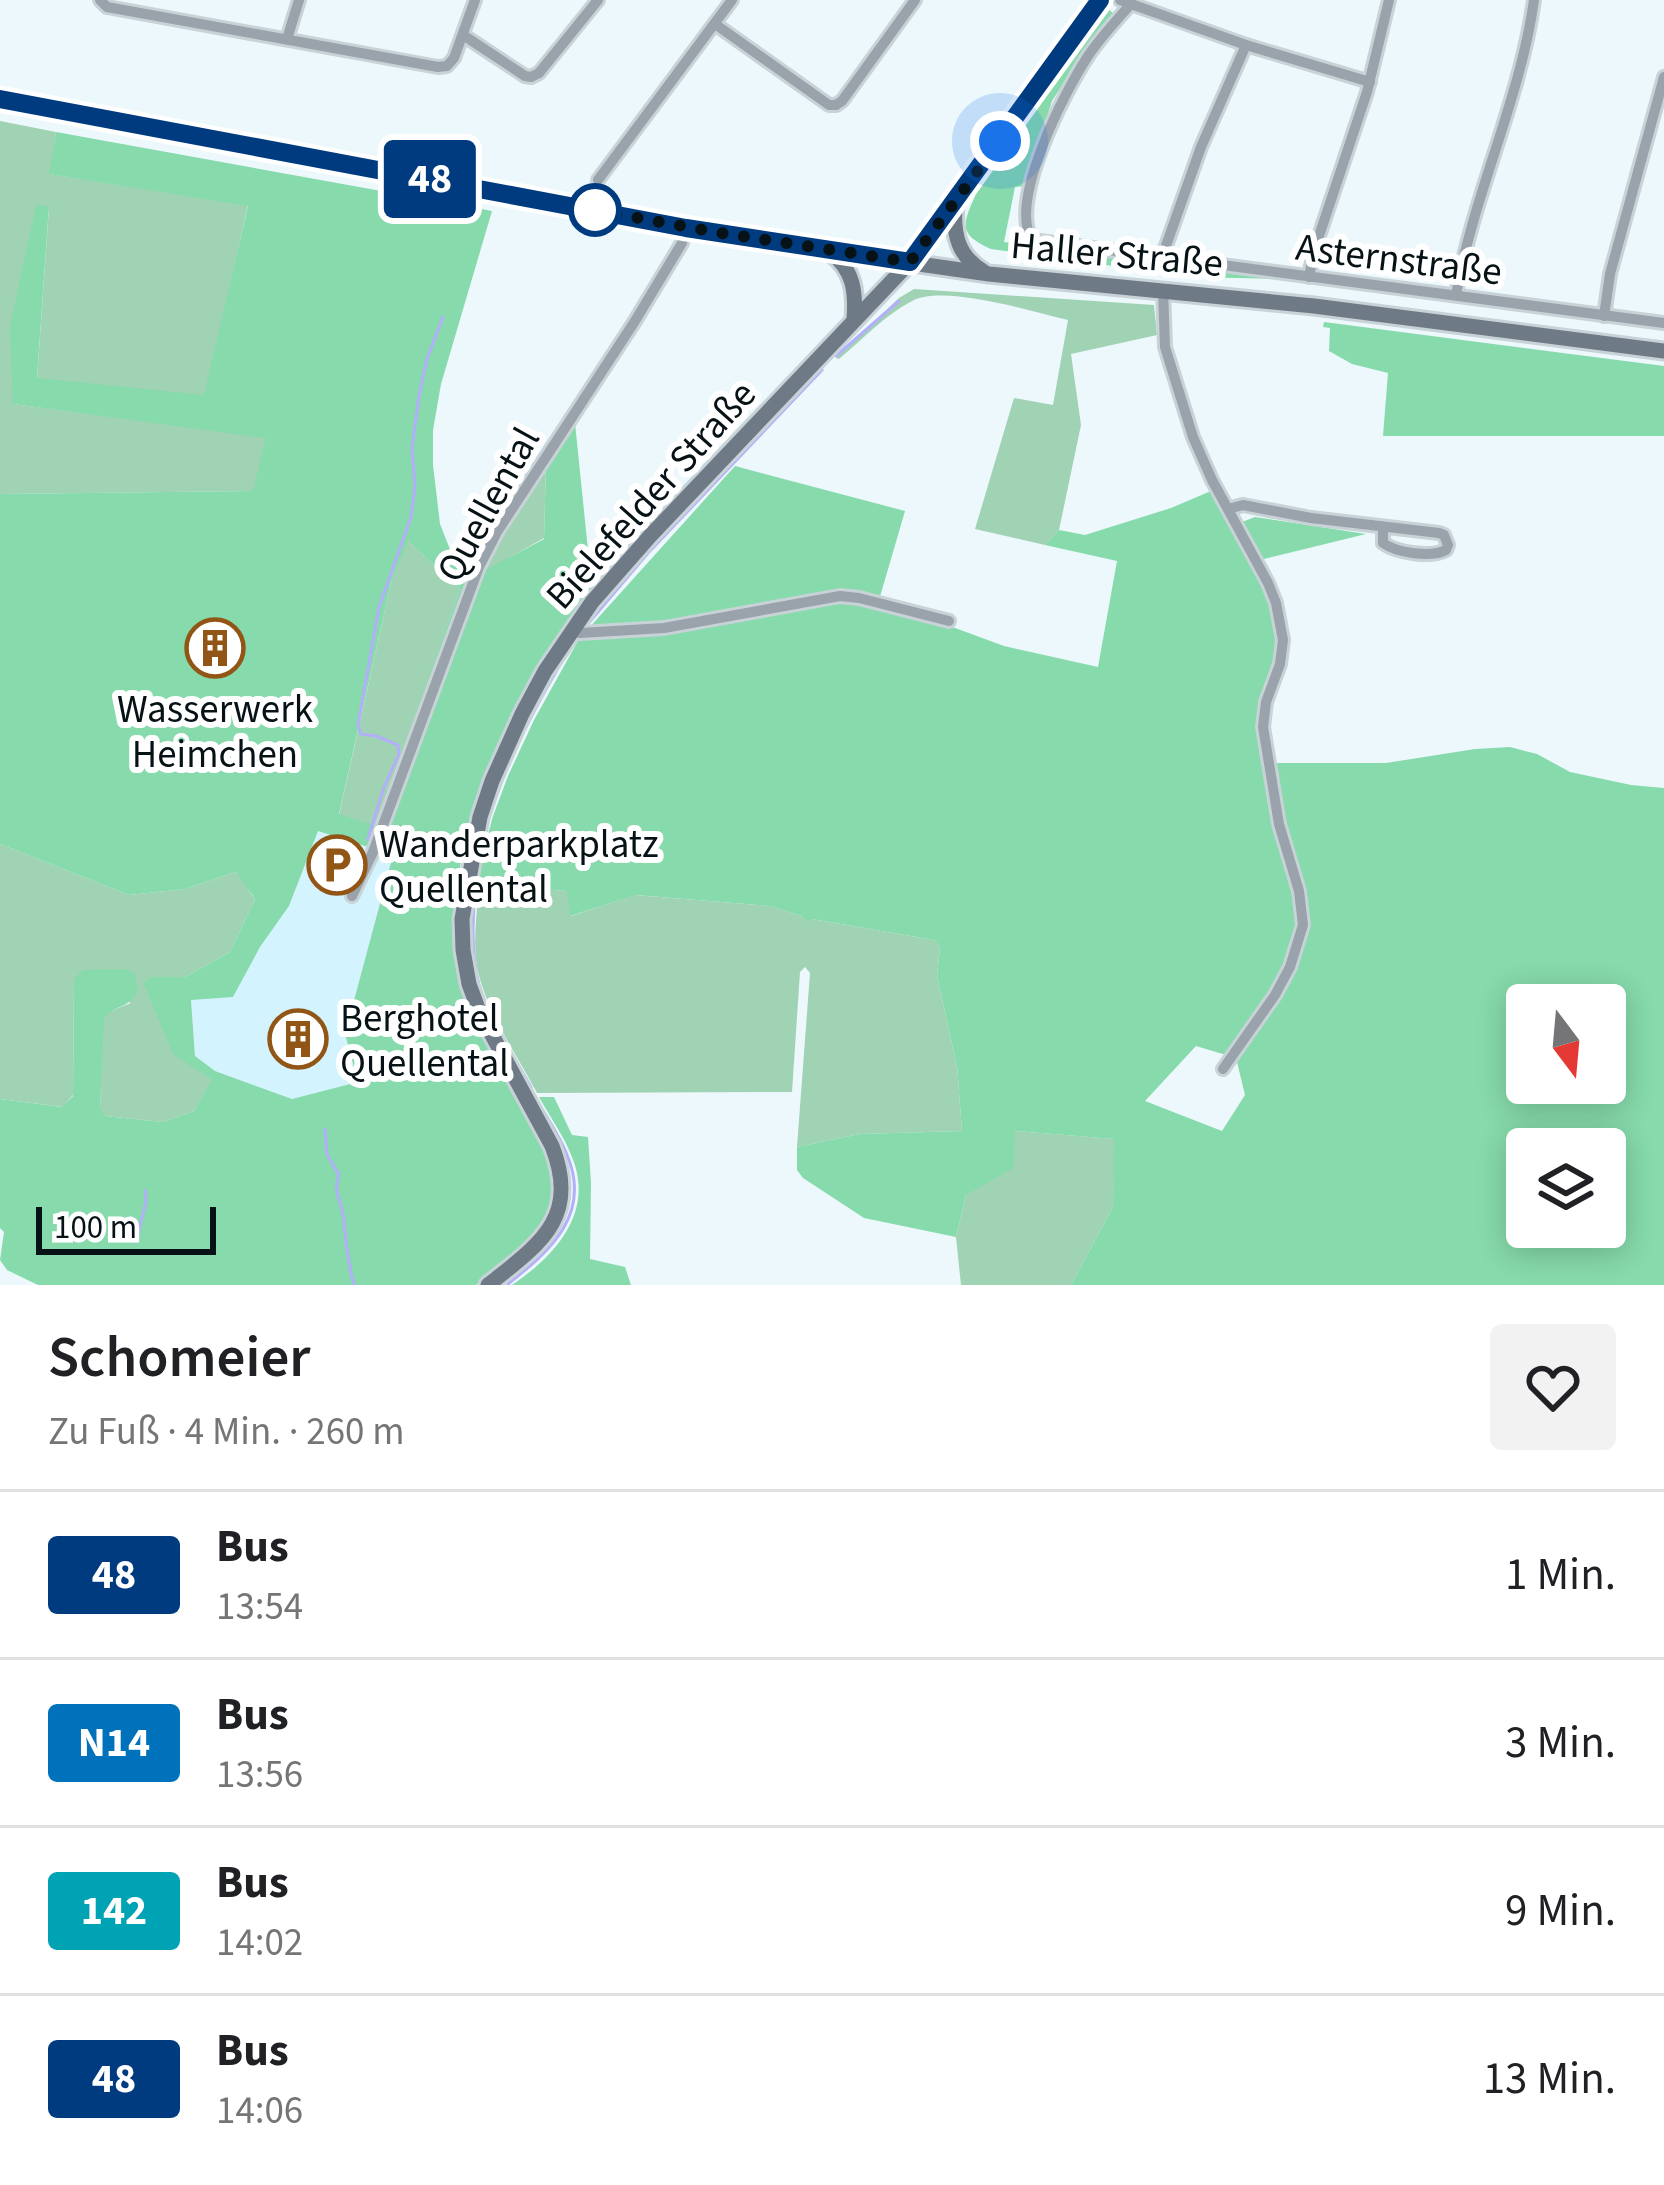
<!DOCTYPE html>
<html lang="de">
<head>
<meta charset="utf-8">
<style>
  body { margin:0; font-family:"Source Sans 3",sans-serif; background:#f2f2f2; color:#202124; height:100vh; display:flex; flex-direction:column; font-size:45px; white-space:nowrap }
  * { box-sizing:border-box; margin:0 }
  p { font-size:39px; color:#757577 }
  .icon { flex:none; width:66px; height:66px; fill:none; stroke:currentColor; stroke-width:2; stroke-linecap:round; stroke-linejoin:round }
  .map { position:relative; height:1285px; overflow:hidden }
  .drawer { display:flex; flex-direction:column; background:#fff; flex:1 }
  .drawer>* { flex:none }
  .badge { padding:0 24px; border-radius:9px; font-size:42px; line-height:78px }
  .needle { width:78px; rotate:164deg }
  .tools { position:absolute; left:1506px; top:984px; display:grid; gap:24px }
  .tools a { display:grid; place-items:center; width:120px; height:120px; border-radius:12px; background:#fff; box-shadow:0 6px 30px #0003; font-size:60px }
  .scale { position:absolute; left:36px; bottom:30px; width:180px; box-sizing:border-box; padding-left:12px; border:6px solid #071216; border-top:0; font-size:33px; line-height:42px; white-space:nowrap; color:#071216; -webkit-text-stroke:9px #fff; paint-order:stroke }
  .you { position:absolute; width:60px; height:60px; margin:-30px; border:9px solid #fff; border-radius:50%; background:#1a73e8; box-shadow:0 0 0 18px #1a73e833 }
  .map>.badge { position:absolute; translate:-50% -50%; box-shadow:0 0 0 6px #fff }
  .round { display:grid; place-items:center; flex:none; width:126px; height:126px; border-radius:12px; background:#f2f2f2 }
  .overview { display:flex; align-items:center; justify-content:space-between; height:204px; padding:0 48px }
  h1 { font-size:57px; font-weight:600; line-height:90px }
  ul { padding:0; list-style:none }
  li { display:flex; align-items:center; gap:36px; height:168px; padding:0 48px; border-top:3px solid #e0e0e0 }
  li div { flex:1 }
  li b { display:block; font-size:45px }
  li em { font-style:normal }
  li .badge { min-width:132px; font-weight:700; text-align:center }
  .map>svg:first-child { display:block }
</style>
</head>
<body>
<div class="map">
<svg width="1664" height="1285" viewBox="0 0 1664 1285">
  <rect width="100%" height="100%" fill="#ecf8fc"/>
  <polygon fill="#d3f3fe" points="318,831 394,855 345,1034 359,1082 292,1099 215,1071 195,1056 191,999 233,997 260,947 289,906"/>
  <g fill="#a0d2b4">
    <polygon points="0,121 56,132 50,174 248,205 205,396 37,379 49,207 13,404 267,437 254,491 0,494"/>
    <path d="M914 289 1154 305 1157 335 1071 354 1081 425 1059 530 1045 545 975 529 1014 398 1053 405 1068 320C1033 312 944 284 912 301 886 314 862 340 839 359L836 358 899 298Z"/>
    <polygon points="546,464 544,538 481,574"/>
    <polygon points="407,540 460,589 377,827 339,815 392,579"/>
    <path d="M0 844 129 895 185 889 236 872C244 879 248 891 255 899L230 952 185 977 150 978 173 1053 213 1080 194 1111 163 1122 105 1116 100 1107 103 1019 108 1012 131 1003 74 979 73 1095 63 1107 0 1099Z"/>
    <path d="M479 885 568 891 571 916 635 895 769 906 812 919 934 940 940 947 937 976 957 1066 962 1131 860 1134 797 1147 810 973 805 967 800 972 792 1092 537 1093C517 1055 488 1014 478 972 472 944 477 913 479 885Z"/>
    <polygon points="1015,1131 1115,1139 1113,1207 1071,1285 961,1285 956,1237 966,1195"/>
  </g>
  <g fill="#86daab" fill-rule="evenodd">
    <path d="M1107 8 1113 13 1086 48 1052 101 1025 186 1015 187 1004 242 1286 279 1192 277 991 249C958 234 962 225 976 194Z"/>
    <path d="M56 132 492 211 441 384 433 430V465L440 524 451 552 480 573 544 539 546 464 575 423 588 550 613 566C532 659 442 828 455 955 459 991 477 1024 493 1057 511 1095 559 1155 553 1198 547 1238 505 1262 476 1285H38L7 1270 0 1260 4 1232 0 1228V1099L62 1107 73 1096 74 979 83 970 123 969 134 972 138 991C126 1012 114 1003 104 1019L100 1106 105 1116 163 1122 194 1111 212 1080 173 1054 144 984 150 977H185L230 952 255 899 236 872 185 889 129 895 0 844V494L253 491 266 438 13 404 10 327 36 205 49 206 37 378 204 395 248 206 49 174ZM408 541 460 589 376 826 339 814 392 579ZM318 831 393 855 345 1034 358 1082 292 1099 215 1071 195 1056 191 1000 233 997 260 947 289 906Z"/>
    <polygon points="1324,322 1664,366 1664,436 1383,436 1388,373 1352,364 1329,351 1330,328 1323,327"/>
    <path d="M735 466 905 511 879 600 1004 646 1098 667 1117 561 1045 545 1059 530 1085 535 1171 508 1211 491 1229 527 1255 517 1366 534 1252 562 1264 584 1276 628 1275 661 1258 714 1264 763H1386L1475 749 1510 747 1537 754 1570 772 1631 785 1664 788V1285H1071L1113 1207 1114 1139 1015 1131 1013 1168 966 1195 956 1237 864 1218 803 1178 797 1170V1147L860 1134 962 1131 957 1066 937 976 940 947 934 940 812 919 807 921 802 916 769 906 636 895 570 916 567 891 479 885 482 856 493 816 508 776 534 720 579 639ZM1527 1005H1605V1083H1527ZM1196 1046 1236 1058 1245 1095 1222 1131 1145 1101ZM1527 1149H1605V1227H1527Z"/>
    <path d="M539 1097H554L572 1135 588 1137 591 1183 590 1259 625 1267 631 1285H512C555 1256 595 1212 572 1157 564 1136 550 1117 539 1097Z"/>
  </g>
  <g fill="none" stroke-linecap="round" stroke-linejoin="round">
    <g stroke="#b3affa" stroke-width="3">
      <polyline points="836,356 899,301"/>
      <polyline points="586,626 648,553 822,370"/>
      <path d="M484 835C502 767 536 704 573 643"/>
      <polyline points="368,839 384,787 399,754 398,745 376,736 361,734 358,725 379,607 411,517 415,487 412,448 419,396 427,359 443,317"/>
      <path d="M476 880C473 914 470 951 479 985 489 1021 513 1055 531 1087"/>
      <path d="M325 1129 327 1154 339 1175C333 1190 340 1198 343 1214 346 1239 347 1261 354 1285"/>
      <polyline points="136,1242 146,1202 145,1190"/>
      <path d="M508 1284C551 1250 592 1214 567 1155 560 1137 549 1121 539 1104"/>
    </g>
    <defs>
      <g id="street">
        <polyline points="100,0 107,7 438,67 447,66 454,58 475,0"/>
        <polyline points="1120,0 1246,45 1370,82"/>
        <path d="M1130 5C1116 21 1100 38 1088 56 1065 91 1008 201 1032 240L1664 323"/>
        <polyline points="715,24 829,105 836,105 842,101 915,0"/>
        <polyline points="463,35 525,76 531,77 539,73 598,0"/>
        <polyline points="287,39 299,0"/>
        <polyline points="598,180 732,0"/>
        <polyline points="1162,257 1201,147 1246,45"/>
        <polyline points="1309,277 1314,251 1367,92 1389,0"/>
        <polyline points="1163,289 1165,347 1193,437 1212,480 1268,583 1276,603 1283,640 1280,664 1266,702 1263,727 1279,824 1299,891 1303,925 1290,967 1275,995 1223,1069"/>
        <path d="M1456 295C1473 195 1520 101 1534 0"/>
        <polyline points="1604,316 1610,274 1664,77"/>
        <path d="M1228 509 1243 505 1311 518 1439 533 1444 535 1448 545 1446 550C1431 558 1397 553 1383 543V528"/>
        <polyline points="571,630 580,633 664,628 840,596 859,598 949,621"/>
        <polyline points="352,896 373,852 479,567 497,532 635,321 682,243 686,228"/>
      </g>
      <g id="secondary">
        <polyline points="0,99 686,228 828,251 989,274 1314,306 1664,351"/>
        <path d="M955 206C953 235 958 256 984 272"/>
        <path d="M830 252C854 270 856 292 854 320"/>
        <path d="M488 1285C540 1244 580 1218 552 1146L479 1011 469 984 463 950 462 919 480 817 492 781 522 714 545 671 592 602 650 536 910 262 1100 0"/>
      </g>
    </defs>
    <use href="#street" stroke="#c7d3d7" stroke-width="16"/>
    <use href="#secondary" stroke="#c7d3d7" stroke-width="21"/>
    <use href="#street" stroke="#9aa2ab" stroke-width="10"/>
    <use href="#secondary" stroke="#6f7a87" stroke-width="15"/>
  </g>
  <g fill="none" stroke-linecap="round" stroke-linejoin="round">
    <defs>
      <polyline id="line" points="0,99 686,228 910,262 1100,0"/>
    </defs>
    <use href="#line" stroke="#fff" stroke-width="27"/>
    <use href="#line" stroke="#003b80" stroke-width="18"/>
    <polyline stroke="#071216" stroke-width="12" stroke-dasharray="0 21.6" points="595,210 715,232 910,262 1000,141"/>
  </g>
  <defs>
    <symbol id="building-ring" viewBox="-11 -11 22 22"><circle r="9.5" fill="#fff" stroke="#915615" stroke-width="1.5"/><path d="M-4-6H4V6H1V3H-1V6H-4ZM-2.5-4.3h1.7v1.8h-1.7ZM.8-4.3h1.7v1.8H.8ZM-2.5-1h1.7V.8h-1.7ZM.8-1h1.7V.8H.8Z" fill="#915615"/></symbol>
    <symbol id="parking-ring" viewBox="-11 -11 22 22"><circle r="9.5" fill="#fff" stroke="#915615" stroke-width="1.5"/><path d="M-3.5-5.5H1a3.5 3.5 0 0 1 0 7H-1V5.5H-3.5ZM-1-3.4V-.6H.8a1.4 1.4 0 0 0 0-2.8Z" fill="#915615"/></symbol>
  </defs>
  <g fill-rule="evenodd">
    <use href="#building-ring" x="182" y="615" width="66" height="66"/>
    <use href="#parking-ring" x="304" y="832" width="66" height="66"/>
    <use href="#building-ring" x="265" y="1006" width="66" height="66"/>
  </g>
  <circle fill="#fff" stroke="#003b80" stroke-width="6" cx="595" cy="210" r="24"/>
  <g text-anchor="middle" stroke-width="12" stroke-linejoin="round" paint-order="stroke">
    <g font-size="39" fill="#071216" stroke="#fff">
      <text transform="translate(1117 253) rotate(5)" y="14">Haller Straße</text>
      <text transform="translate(1399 258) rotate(7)" y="14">Asternstraße</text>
      <text transform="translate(650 494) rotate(-48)" y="14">Bielefelder Straße</text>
      <text transform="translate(487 504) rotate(-61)" y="14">Quellental</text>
    </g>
    <g font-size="39" fill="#071216" stroke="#fff" text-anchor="start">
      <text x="215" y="722" text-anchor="middle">Wasserwerk<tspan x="215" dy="45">Heimchen</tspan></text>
      <text x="379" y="857">Wanderparkplatz<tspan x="379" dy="45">Quellental</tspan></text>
      <text x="340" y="1031">Berghotel<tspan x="340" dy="45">Quellental</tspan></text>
    </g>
  </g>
</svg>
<div class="tools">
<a><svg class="needle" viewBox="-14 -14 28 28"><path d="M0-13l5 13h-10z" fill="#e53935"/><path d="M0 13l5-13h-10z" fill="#757577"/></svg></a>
<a><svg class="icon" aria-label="layers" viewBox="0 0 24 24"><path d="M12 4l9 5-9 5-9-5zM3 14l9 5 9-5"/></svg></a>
</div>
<div class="scale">100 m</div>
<div class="you" style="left:1000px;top:141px"></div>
<b class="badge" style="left:430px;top:179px;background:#003b80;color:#fff">48</b>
</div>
<section class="drawer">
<div class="overview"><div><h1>Schomeier</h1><p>Zu Fuß · 4 Min. · 260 m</p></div><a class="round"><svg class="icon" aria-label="heart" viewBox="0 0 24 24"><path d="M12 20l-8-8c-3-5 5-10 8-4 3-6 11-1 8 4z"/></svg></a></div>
<ul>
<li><span class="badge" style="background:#003b80;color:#fff">48</span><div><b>Bus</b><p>13:54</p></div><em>1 Min.</em></li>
<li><span class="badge" style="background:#0072bc;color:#fff">N14</span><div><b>Bus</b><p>13:56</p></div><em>3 Min.</em></li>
<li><span class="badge" style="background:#00a3b4;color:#fff">142</span><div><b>Bus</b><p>14:02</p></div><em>9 Min.</em></li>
<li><span class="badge" style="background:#003b80;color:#fff">48</span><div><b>Bus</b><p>14:06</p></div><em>13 Min.</em></li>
</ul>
</section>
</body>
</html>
